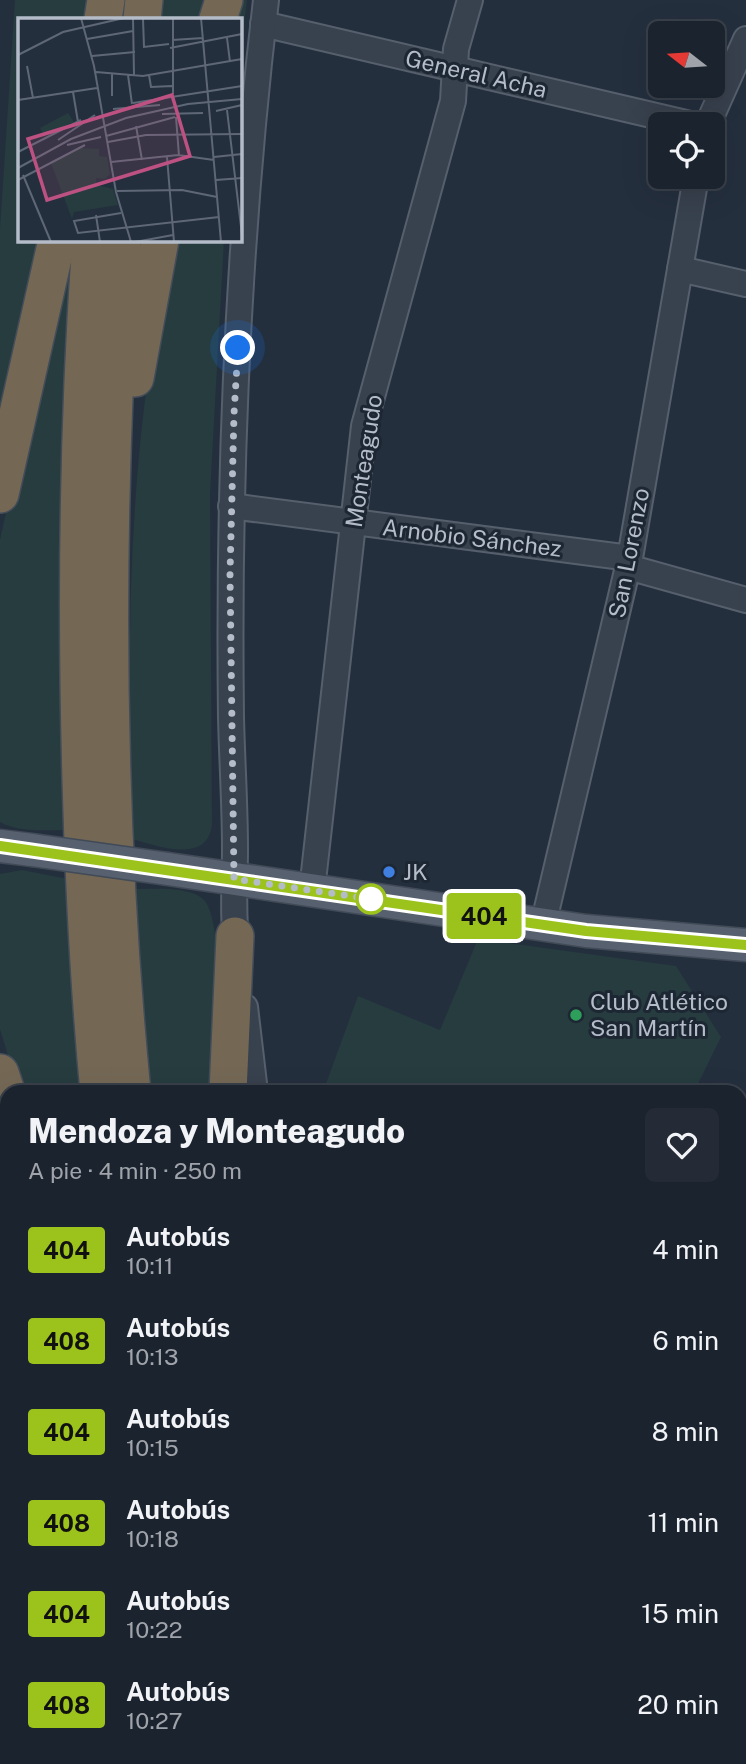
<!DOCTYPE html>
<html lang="es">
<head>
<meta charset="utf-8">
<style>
  body { margin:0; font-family:"Public Sans",sans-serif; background:#242b36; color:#f1f3f6; height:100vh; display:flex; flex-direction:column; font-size:26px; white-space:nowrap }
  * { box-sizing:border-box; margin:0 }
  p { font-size:23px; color:#a0a4aa }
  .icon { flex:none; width:38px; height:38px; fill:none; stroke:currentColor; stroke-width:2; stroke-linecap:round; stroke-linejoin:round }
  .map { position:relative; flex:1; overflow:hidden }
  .drawer { position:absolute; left:0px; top:1085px; width:747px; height:679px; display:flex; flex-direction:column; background:#1b232e; border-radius:21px 21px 0 0; box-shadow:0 7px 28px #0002,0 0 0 2px #39404a }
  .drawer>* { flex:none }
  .badge { padding:0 14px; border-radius:5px; font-size:24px; line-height:46px }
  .needle { width:46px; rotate:287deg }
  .fabs { position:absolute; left:648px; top:21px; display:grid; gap:14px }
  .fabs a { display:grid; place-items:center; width:77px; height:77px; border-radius:10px; background:#1b232e; box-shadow:0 7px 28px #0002,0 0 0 2px #39404a; font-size:35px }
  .you { position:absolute; width:35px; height:35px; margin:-18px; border:5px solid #fff; border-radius:50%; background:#1a73e8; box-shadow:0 0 0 10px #1a73e833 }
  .map>.badge { position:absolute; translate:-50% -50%; box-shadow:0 0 0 4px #fff }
  .round { display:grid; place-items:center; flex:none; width:74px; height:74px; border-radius:10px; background:#242b36 }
  .summary { display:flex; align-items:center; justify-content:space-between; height:119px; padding:0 28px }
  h1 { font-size:33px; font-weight:800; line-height:52px }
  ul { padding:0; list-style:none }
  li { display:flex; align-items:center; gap:21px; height:91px; padding:0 28px }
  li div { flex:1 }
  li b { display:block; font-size:26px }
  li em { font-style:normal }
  li .badge { min-width:77px; font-weight:700; text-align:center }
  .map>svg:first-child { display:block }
</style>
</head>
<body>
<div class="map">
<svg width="746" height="1764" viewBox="0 0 746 1764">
  <rect width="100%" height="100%" fill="#242f3e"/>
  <g fill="#263c3f">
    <polygon points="15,0 88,0 85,19 19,19 19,240 50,240 0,465 0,229"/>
    <polygon points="162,0 213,0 208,19 160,19"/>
    <polygon points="235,0 247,0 240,58 240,19 230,19"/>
    <path d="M72 240 66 830C44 830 20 833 0 822V540L47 325Z"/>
    <path d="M174 240H224L210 494 212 824C208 865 158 846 132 839 128 694 127 551 144 408 151 351 163 296 174 240Z"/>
    <polygon points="22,870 68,879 83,1092 19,1092 0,1029 0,874"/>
    <path d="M134 889C152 889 189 886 203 899 225 917 219 1059 219 1092H149Z"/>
    <polygon points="478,939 676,966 721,1037 694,1092 323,1092 358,996 440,1030"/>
    <polygon points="0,1103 7,1124 7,1253 0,1190"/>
    <rect x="740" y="1145" width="6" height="414"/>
    <polygon points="0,1437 7,1477 7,1577 0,1578"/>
    <polygon points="92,1757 181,1757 183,1764 93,1764"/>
    <polygon points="258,1757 348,1757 350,1764 260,1764"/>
  </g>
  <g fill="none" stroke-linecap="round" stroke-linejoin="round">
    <defs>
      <g id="minor">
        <polyline points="263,24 690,124"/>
        <polyline points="708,124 746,39"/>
        <polyline points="680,269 746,284"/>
        <polyline points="231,506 630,558"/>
        <polyline points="628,567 746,600"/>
        <polyline points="312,890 364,426 453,101 456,49 470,0"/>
        <polyline points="543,925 630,558 696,177"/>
        <path d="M237 950C232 916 235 883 235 849 235 806 232 761 231 717 228 478 238 238 266 0"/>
        <polyline points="245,1007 255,1092"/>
        <polyline points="0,1324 7,1375"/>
        <polyline points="77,1757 79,1764"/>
        <polyline points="365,1757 367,1764"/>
      </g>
      <g id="major">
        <polyline points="0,846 32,850"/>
        <polyline points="168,869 586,931 746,945"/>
      </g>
      <g id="highway">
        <polyline points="103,19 106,0"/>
        <polyline points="142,19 144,0"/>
        <polyline points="218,19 224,0"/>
        <path d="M91 240C78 420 76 600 81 780 84 884 89 988 99 1092"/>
        <path d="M122 240C104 524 104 809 132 1092"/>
        <polyline points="135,378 160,240"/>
        <polyline points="0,494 57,240"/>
        <polyline points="0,1073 7,1094"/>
        <polyline points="228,1092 235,936"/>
        <polyline points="205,1757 206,1764"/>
        <polyline points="237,1757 238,1764"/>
      </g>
    </defs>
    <use href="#minor" stroke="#565f6c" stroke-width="28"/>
    <use href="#major" stroke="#414a57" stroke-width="35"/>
    <use href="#highway" stroke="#434c59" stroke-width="40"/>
    <use href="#minor" stroke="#38414e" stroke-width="24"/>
    <use href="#major" stroke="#56606e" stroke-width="32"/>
    <use href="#highway" stroke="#746855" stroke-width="37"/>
    <defs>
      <polyline id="major-bridge" points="32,850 168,869"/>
    </defs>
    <use href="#major-bridge" stroke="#414a57" stroke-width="35" stroke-linecap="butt"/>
    <use href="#major-bridge" stroke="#56606e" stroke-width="32"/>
  </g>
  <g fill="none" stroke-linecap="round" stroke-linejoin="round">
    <defs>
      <polyline id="line" points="0,846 586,931 746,945"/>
    </defs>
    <use href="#line" stroke="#fff" stroke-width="16"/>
    <use href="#line" stroke="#9cc31c" stroke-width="10"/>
    <polyline stroke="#b4bcc9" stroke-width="7" stroke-dasharray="0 12.6" points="238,348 234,414 230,574 234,879 371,899"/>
  </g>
  <circle fill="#3f7fe0" stroke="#1d2633" stroke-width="2.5" cx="389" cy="872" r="7"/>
  <circle fill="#fff" stroke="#9cc31c" stroke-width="3.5" cx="371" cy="899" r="14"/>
  <circle fill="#2e9e5b" stroke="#1d2633" stroke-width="2.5" cx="576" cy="1015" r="7"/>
  <g text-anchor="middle" stroke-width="6" stroke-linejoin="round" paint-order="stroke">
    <g font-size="23" fill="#b4bcc9" stroke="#1d2633">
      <text transform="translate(476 74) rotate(13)" y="8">General Acha</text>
      <text transform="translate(364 461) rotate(-81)" y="8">Monteagudo</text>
      <text transform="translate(472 538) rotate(7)" y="8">Arnobio Sánchez</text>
      <text transform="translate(629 553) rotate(-79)" y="8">San Lorenzo</text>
    </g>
    <g font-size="23" fill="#b4bcc9" stroke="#1d2633" text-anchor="start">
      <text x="403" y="880">JK</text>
      <text x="590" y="1010">Club Atlético<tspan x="590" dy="26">San Martín</tspan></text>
    </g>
  </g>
  <g transform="translate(18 18)">
    <rect width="224" height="224" fill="#242f3e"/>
    <path d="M50 95 56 104 26 118 22 110ZM63 130 81 131V138L89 139 92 156 87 161 78 160 79 167 95 171 100 187 56 194 54 201 33 145Z" fill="#263c3f"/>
    <path fill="none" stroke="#5e6776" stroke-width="2" d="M63 0 76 48 98 174 113 224M115 0 116 57M155 0V76M183 0 203 224M125 1 126 29 151 26M209 20 212 44M69 21 115 13M154 22 185 20M152 30 224 16M0 37 45 14 106 0M74 38 117 34M9 48 15 80M78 54 125 58 224 41M94 55V78M110 57 114 86M131 57 133 69 154 68M55 74 60 104M0 82 79 70M115 85 224 68M95 91 142 87M209 92 224 217M198 93 224 87M144 96 185 95M158 99 161 138M118 108 124 142M88 118 157 99M40 122 77 97M90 124 128 117 224 116M49 127 83 119M0 134 63 102M149 139 156 224M196 139 224 136M93 144 160 137 196 142M0 150 53 121 108 100 170 86 224 81M5 157 33 224M0 162 67 127M198 162 224 160M99 173 164 172 199 179M103 195 56 203 60 215 201 199M78 197 82 224M117 224 155 217"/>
    <path fill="#bd5182" fill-opacity="0.15" stroke="#bd5182" stroke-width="3.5" d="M154 77 172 138 29 182 10 121Z"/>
    <rect width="224" height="224" fill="none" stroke="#b4bcc9" stroke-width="3.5"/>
  </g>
</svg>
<div class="fabs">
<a><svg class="needle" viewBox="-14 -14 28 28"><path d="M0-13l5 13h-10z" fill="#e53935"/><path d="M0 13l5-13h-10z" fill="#a0a4aa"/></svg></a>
<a><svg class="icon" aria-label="locate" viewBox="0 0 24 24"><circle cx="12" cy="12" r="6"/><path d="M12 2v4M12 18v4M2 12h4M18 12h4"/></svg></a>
</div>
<div class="you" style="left:238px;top:348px"></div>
<b class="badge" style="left:484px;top:916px;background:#9cc31c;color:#111">404</b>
<section class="drawer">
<div class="summary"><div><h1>Mendoza y Monteagudo</h1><p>A pie · 4 min · 250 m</p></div><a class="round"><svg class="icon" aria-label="heart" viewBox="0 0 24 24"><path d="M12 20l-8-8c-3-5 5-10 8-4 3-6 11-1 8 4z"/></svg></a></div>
<ul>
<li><span class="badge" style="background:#9cc31c;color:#111">404</span><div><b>Autobús</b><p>10:11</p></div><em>4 min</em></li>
<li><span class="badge" style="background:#9cc31c;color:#111">408</span><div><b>Autobús</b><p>10:13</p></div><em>6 min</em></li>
<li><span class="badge" style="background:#9cc31c;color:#111">404</span><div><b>Autobús</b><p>10:15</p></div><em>8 min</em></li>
<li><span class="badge" style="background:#9cc31c;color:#111">408</span><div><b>Autobús</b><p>10:18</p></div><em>11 min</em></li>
<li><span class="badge" style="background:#9cc31c;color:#111">404</span><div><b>Autobús</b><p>10:22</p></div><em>15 min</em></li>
<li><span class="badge" style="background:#9cc31c;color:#111">408</span><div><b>Autobús</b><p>10:27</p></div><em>20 min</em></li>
</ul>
</section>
</div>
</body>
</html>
